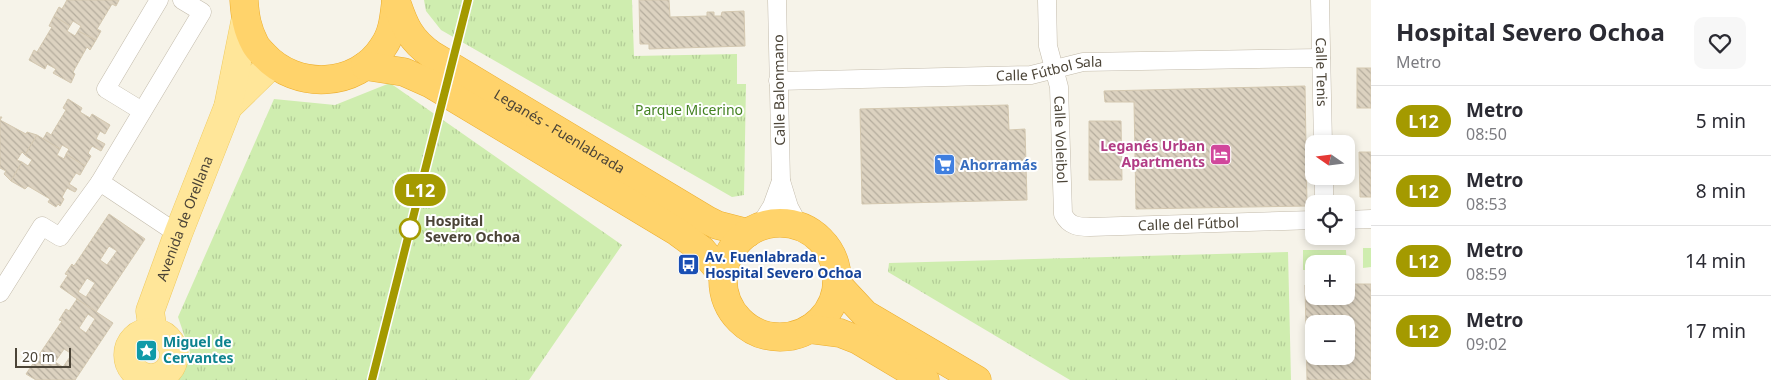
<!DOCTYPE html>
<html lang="en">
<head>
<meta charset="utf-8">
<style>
  body { margin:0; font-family:"Noto Sans",sans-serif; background:#f7f7f7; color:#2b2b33; height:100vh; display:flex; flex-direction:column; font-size:19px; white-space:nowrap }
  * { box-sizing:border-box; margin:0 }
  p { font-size:16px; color:#7c7c81 }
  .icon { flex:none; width:28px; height:28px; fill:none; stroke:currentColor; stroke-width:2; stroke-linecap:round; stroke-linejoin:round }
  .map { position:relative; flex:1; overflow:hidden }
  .details { display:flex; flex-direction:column; background:#fff; width:400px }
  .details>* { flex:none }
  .badge { padding:0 10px; border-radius:16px; font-size:18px; line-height:32px }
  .needle { width:32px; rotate:284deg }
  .tools { position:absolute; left:1305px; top:135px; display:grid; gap:10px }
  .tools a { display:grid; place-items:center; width:50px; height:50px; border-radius:10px; background:#fff; box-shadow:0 2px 8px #0003; font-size:25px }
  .scale { position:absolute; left:15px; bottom:12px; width:56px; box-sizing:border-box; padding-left:5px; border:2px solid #4b4437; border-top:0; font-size:14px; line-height:18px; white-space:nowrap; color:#4b4437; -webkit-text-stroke:4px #fff; paint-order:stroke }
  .map>.badge { position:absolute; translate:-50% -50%; box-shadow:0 0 0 2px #fff }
  .round { display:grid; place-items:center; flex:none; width:52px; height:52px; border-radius:10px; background:#f7f7f7 }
  .head { display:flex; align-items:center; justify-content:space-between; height:85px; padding:0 25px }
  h1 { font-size:24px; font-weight:700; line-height:38px }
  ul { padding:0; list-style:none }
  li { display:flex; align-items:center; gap:15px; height:70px; padding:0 25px; border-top:1px solid #e1e1e2 }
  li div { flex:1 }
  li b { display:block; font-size:19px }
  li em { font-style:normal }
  li .badge { min-width:55px; font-weight:700; text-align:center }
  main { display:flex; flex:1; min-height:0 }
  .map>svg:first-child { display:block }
</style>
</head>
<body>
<main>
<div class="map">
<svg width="1371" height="380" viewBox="0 0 1371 380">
  <defs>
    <pattern id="grass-tufts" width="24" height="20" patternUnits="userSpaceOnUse" patternTransform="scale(1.25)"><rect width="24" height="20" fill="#cfedaf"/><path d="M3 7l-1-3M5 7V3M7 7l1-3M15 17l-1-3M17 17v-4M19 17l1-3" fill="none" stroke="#b3cc97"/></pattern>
    <pattern id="building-back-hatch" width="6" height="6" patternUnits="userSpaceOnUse" patternTransform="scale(1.25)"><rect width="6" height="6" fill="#dcd2c0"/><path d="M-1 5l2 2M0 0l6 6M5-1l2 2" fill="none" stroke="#b4ac9d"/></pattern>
  </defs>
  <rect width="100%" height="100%" fill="#f6f3e9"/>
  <g fill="url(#grass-tufts)">
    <polygon points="424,0 632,0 634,56 737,54 737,84 746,84 744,195 732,197 441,30 426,11"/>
    <polygon points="390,83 622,245 529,380 178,380 190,352 178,317 274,99 335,105"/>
    <polygon points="1288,252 1291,380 1070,380 888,272 889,263"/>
  </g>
  <g fill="#cfedaf">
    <polygon points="1363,248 1371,248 1371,267 1363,268"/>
    <polygon points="1303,250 1346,250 1347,269 1346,264 1314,264 1314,270 1303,270"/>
  </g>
  <g fill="url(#building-back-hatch)" stroke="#d4c8b0" fill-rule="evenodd">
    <polygon points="67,0 119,0 116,6 112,4 97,29 101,31 96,40 78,31 81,26 73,21 70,26 54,16 59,7 62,9"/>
    <polygon points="639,0 669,0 670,17 707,16 707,12 714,12 714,16 721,16 722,12 744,11 745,46 649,49 649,44 640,44"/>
    <polygon points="54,16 70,26 67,31 75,36 78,31 96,40 90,50 87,47 73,72 75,74 71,83 53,73 56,69 47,64 45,69 29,60 34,50 37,52 52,27 49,26"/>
    <rect x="1357" y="68" width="14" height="40"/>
    <polygon points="1305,86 1307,206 1136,209 1134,102 1105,102 1104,91"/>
    <polygon points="68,99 82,108 80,112 90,118 92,114 110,125 105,134 100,131 96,139 105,144 101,151 92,146 88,153 91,156 85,166 66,154 69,149 62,145 60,149 43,139 47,132 51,135 66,110 63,108"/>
    <polygon points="1008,105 1009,130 1025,129 1027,200 862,204 860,109"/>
    <polygon points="0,117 2,117 0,120 26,134 27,132 37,135 25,155 22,152 17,160 22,162 11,181 4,174 6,171 0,168"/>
    <polygon points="1089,121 1121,121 1122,180 1089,180"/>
    <polygon points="37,135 60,149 57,155 64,159 66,154 85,166 80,175 76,173 69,184 77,189 75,192 67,188 62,197 64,199 60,206 58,204 56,207 48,202 50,199 28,186 25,189 11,181 22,162 28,166 32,160 25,155"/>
    <polygon points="1359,152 1371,152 1371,197 1360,197"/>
    <path d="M109 214 145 239 96 312 60 287 68 275 65 274 72 264 74 266ZM109 246 117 251 107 265 100 260ZM87 278 95 283 86 297 78 292Z"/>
    <path d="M1346 284H1371V380H1307L1305 285H1314V296H1346ZM1314 324H1346V356H1314Z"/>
    <path d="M77 299 113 323 75 380H36L26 374 62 321 59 320 66 309 69 311ZM88 314 95 319 86 333 79 328ZM64 349 72 354 63 367 55 362Z"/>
  </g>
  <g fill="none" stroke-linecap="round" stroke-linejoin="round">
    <defs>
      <g id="street">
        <path id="s1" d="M1047 0 1048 46 1059 87 1063 214C1069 226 1078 227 1090 227L1314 220"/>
        <path id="s2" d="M1320 0 1323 144"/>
        <path id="s3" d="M778 81 1031 75 1083 62 1321 58"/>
        <polyline points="142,111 106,89 159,0"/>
        <polyline points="1324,176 1324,204"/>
        <polyline points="781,181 789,207 796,220 805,229"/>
        <polyline points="100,182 202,12 182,0"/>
        <polyline points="1346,220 1371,219"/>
        <polyline points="759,227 772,206 781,181 777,0"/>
        <polyline points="0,293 42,226 60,237 100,182 178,234"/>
      </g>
      <g id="primary">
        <polyline points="228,107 272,64"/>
        <path id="s4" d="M153 332 150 311 178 234 228 107 245 22"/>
        <circle cx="151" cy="355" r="23"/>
      </g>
      <g id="highway">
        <path d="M244 0C245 16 247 29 255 44 257 48 261 52 264 55 296 90 357 88 383 47 393 33 394 17 396 0"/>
        <path id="s5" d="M396 1C404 25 410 40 432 55L707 220 717 225 748 233"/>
        <polyline points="365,66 404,72 431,84 676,231 702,250 723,275"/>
        <circle cx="780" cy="280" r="57"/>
        <polyline points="837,284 865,314 977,380"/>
        <polyline points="809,329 840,333 858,340 925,380"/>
      </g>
    </defs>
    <use href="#street" stroke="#c3bbab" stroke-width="19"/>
    <use href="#primary" stroke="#efc95e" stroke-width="29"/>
    <use href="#highway" stroke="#ecad2d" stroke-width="29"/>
    <use href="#street" stroke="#fff" stroke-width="18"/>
    <use href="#primary" stroke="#ffe699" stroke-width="28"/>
    <use href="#highway" stroke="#ffd36b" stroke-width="28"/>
  </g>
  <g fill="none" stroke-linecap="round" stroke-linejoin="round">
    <defs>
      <polyline id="line" points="372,380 468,0"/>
    </defs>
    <use href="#line" stroke="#fff" stroke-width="11"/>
    <use href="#line" stroke="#a49a00" stroke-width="8"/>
  </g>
  <defs>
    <symbol id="hotel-square" viewBox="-11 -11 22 22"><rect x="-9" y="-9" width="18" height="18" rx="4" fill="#d1479c" stroke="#fff"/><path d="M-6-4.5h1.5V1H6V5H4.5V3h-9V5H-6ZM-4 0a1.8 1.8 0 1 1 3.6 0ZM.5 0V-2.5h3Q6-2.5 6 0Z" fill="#fff"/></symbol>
    <symbol id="supermarket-square" viewBox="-11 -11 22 22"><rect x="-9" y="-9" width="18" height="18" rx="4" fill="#3f7fe0" stroke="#fff"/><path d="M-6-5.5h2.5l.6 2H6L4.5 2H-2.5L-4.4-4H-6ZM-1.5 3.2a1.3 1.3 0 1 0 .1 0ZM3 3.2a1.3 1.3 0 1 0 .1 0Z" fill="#fff"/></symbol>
    <symbol id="bus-square" viewBox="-11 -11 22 22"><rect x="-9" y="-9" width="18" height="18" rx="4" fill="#1a4fb4" stroke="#fff"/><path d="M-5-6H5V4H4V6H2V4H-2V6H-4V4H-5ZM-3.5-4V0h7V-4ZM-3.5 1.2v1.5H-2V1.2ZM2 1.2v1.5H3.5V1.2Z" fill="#fff"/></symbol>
    <symbol id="sight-square" viewBox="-11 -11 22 22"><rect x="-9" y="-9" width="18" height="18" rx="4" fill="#0f9aa8" stroke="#fff"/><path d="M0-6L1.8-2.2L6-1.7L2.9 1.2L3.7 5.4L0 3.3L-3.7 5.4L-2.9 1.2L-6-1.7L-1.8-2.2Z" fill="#fff"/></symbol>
  </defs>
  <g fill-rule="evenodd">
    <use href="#hotel-square" x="1208" y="142" width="25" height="25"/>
    <use href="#supermarket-square" x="932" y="152" width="25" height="25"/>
    <use href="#bus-square" x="676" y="252" width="25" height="25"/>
    <use href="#sight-square" x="134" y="338" width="25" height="25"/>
  </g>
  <circle fill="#fff" stroke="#a49a00" stroke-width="2.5" cx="410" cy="229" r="10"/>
  <g text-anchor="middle" stroke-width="4" stroke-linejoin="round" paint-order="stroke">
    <g font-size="14" fill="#4b4437" stroke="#fff">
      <text dy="5" stroke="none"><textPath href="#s3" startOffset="272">Calle Fútbol Sala</textPath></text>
      <text dy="5" stroke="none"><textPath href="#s2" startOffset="72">Calle Tenis</textPath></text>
      <text transform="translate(779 90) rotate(-91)" y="5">Calle Balonmano</text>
      <text dy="5" stroke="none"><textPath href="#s5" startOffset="215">Leganés - Fuenlabrada</textPath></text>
      <text dy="5" stroke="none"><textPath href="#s1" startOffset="141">Calle Voleibol</textPath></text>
      <text dy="5" stroke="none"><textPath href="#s4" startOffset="120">Avenida de Orellana</textPath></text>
      <text dy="5" stroke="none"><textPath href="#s1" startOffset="346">Calle del Fútbol</textPath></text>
    </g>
    <g font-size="14" fill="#448323" stroke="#fff">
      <text x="689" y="115">Parque Micerino</text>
    </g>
    <g font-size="14" font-weight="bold" fill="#b23c85" stroke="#fff" text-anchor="end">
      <text x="1205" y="151">Leganés Urban<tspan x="1205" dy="16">Apartments</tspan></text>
    </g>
    <g font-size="14" font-weight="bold" fill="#366cbe" stroke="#fff" text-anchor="start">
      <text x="960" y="170">Ahorramás</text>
    </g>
    <g font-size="14" font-weight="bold" fill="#4b4437" stroke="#fff" text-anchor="start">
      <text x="425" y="226">Hospital<tspan x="425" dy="16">Severo Ochoa</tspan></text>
    </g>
    <g font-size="14" font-weight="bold" fill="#164399" stroke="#fff" text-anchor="start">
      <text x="705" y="262">Av. Fuenlabrada -<tspan x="705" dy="16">Hospital Severo Ochoa</tspan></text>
    </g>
    <g font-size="14" font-weight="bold" fill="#0d838f" stroke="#fff" text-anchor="start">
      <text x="163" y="347">Miguel de<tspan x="163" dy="16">Cervantes</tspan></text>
    </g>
  </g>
</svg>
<div class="tools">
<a><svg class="needle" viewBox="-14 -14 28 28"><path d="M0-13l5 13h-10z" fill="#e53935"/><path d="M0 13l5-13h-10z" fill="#7c7c81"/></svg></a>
<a><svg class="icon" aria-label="locate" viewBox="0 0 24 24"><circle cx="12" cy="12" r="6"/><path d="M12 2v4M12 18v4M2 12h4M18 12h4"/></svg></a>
<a>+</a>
<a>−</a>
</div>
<div class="scale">20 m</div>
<b class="badge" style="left:420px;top:190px;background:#a49a00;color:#fff">L12</b>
</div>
<section class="details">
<div class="head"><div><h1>Hospital Severo Ochoa</h1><p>Metro</p></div><a class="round"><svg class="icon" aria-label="heart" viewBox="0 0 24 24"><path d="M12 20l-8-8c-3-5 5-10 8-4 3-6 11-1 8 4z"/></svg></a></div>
<ul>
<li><span class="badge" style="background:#a49a00;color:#fff">L12</span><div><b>Metro</b><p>08:50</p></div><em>5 min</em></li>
<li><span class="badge" style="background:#a49a00;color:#fff">L12</span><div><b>Metro</b><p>08:53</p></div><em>8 min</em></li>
<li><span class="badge" style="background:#a49a00;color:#fff">L12</span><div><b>Metro</b><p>08:59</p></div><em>14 min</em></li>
<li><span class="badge" style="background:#a49a00;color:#fff">L12</span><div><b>Metro</b><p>09:02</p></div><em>17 min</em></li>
</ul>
</section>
</main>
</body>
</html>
